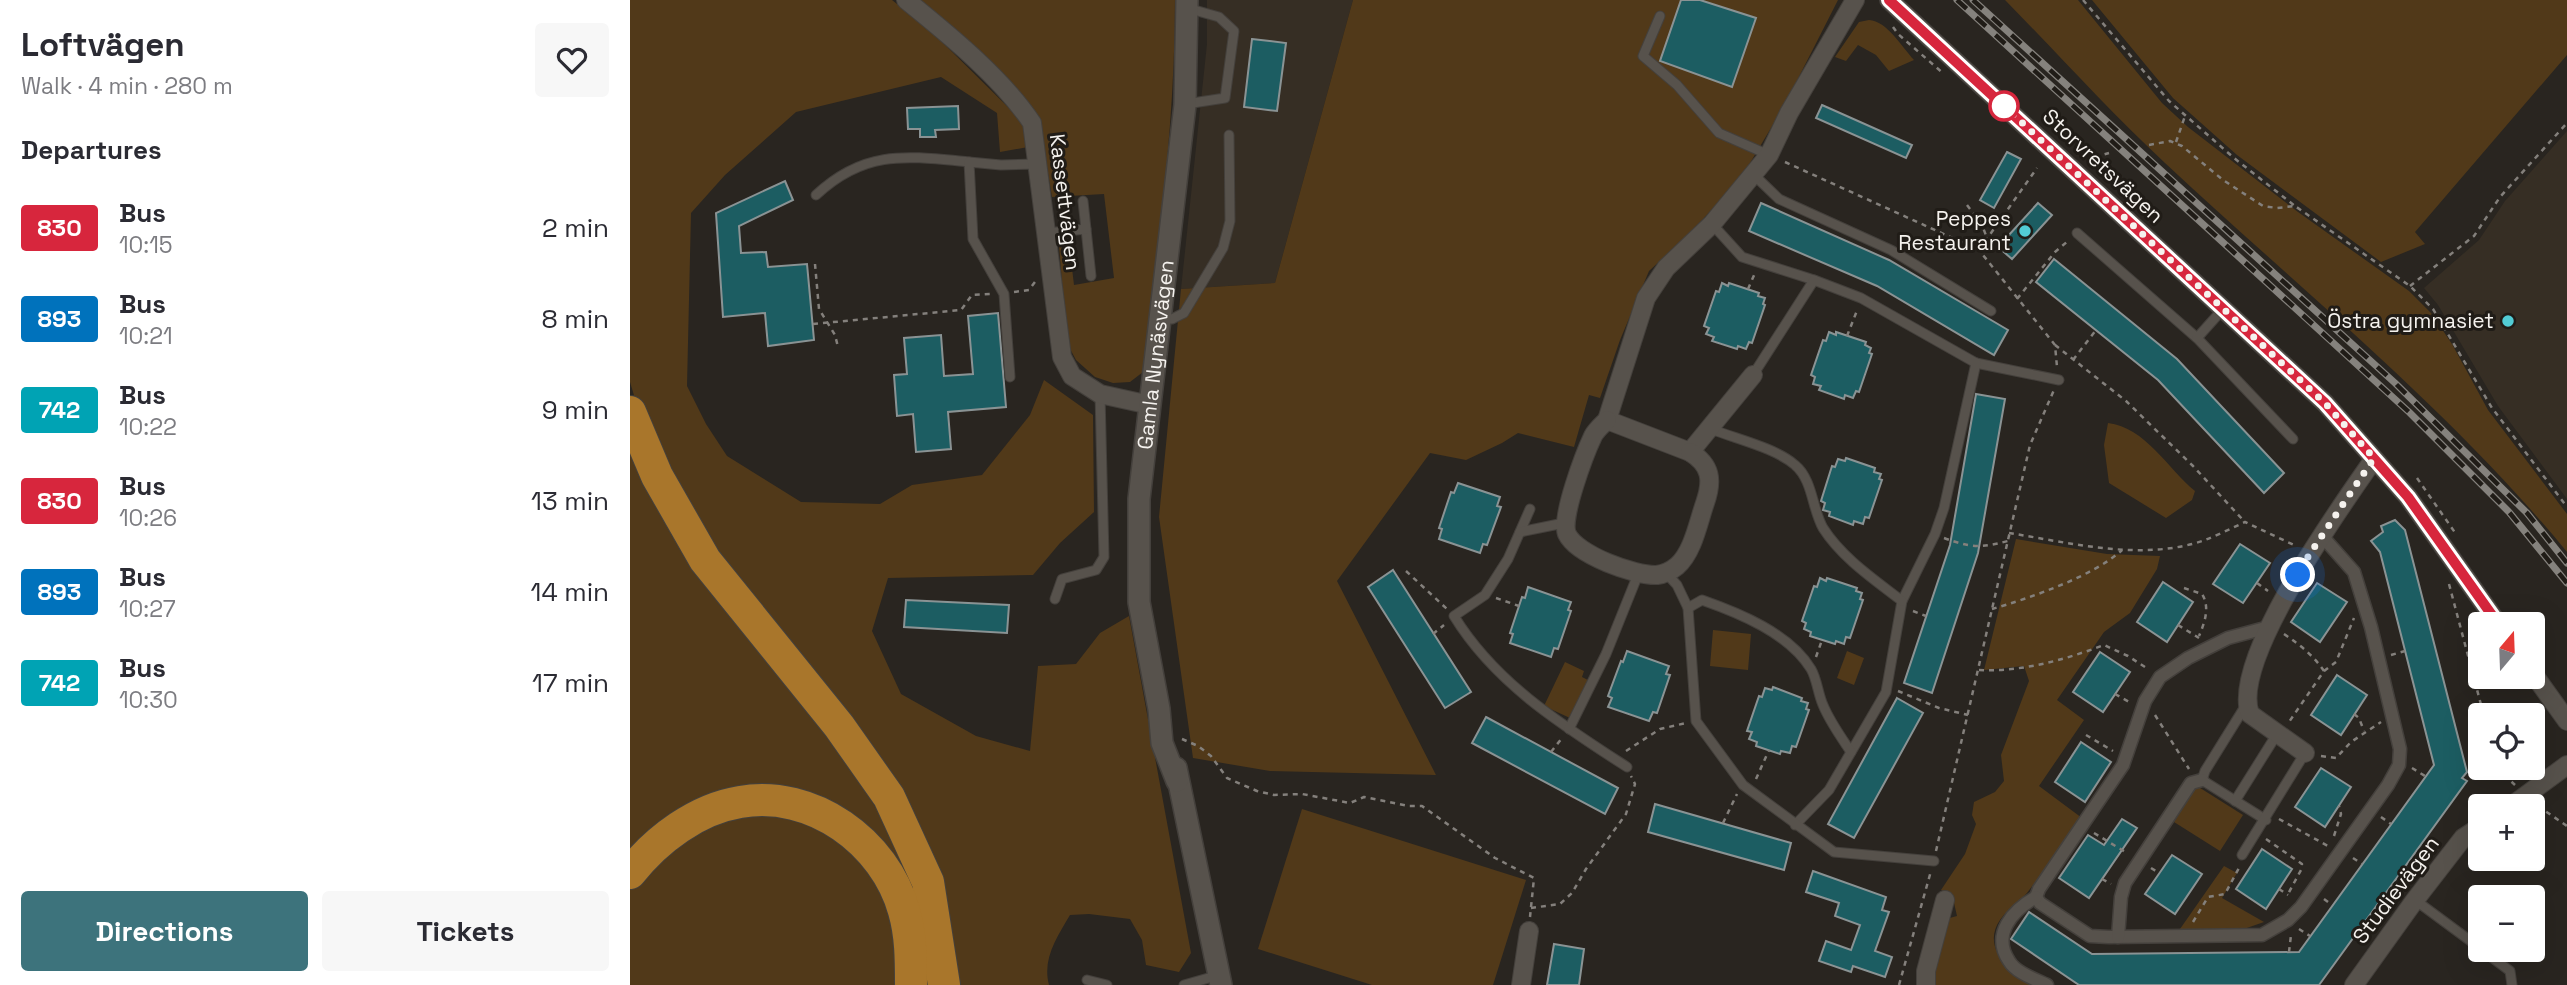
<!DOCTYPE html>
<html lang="en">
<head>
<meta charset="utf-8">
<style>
  body { margin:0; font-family:"Space Grotesk",sans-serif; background:#f7f7f7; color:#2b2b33; height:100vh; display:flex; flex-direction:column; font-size:26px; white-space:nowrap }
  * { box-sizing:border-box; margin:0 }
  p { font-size:23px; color:#7c7c81 }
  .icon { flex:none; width:38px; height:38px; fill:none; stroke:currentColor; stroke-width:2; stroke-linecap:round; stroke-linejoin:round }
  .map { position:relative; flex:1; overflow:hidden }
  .drawer { display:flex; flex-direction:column; background:#fff; width:630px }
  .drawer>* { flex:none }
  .badge { padding:0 14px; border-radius:5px; font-size:24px; line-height:46px }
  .needle { width:46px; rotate:19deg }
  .tools { position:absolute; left:1838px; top:612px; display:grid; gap:14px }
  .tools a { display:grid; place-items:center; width:77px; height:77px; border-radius:7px; background:#fff; box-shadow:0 7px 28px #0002; font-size:35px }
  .you { position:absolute; width:35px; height:35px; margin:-18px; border:5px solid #fff; border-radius:50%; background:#1a73e8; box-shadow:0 0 0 10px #1a73e833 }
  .map>.badge { position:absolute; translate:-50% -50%; box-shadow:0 0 0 4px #fff }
  h2 { padding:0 21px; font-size:26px; line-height:63px }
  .round { display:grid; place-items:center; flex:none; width:74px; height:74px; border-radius:7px; background:#f7f7f7 }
  .overview { display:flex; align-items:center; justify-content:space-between; height:119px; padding:0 21px }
  h1 { font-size:33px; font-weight:600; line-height:52px }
  .cta { display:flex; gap:14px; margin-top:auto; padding:14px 21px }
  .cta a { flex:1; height:80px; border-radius:7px; background:#3d737c; color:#fff; font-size:28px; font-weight:600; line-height:80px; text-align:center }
  .cta a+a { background:#f7f7f7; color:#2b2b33 }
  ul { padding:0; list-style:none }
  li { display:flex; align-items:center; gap:21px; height:91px; padding:0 21px }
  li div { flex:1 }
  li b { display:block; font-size:26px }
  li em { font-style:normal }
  li .badge { min-width:77px; font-weight:700; text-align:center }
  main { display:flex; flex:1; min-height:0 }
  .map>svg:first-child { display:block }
</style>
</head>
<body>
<main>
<section class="drawer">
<div class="overview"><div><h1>Loftvägen</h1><p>Walk · 4 min · 280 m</p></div><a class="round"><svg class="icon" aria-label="heart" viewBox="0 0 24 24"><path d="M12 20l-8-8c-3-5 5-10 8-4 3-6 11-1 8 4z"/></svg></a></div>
<h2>Departures</h2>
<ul>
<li><span class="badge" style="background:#d7263d;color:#fff">830</span><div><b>Bus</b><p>10:15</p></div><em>2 min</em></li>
<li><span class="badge" style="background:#0072bc;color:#fff">893</span><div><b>Bus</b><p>10:21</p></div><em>8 min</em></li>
<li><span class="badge" style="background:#00a3b4;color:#fff">742</span><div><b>Bus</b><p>10:22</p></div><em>9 min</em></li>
<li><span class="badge" style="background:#d7263d;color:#fff">830</span><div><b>Bus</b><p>10:26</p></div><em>13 min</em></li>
<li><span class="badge" style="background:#0072bc;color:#fff">893</span><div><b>Bus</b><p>10:27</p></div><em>14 min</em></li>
<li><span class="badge" style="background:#00a3b4;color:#fff">742</span><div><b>Bus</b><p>10:30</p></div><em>17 min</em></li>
</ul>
<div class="cta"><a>Directions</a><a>Tickets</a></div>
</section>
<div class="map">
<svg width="1937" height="985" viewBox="0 0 1937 985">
  <rect width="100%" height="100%" fill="#292520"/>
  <g fill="#362e24">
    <polygon points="577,0 723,0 645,283 551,289 577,44"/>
    <polygon points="1937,131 1937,499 1868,406 1808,305 1794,288 1849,240 1875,201"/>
  </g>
  <g fill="#513919">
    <path d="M0 0H262L303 33 393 122 398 147 370 152 367 113 311 77 166 112 95 175 61 213 57 386 76 424 97 456 171 502 250 504 282 485 352 475 400 415 414 380 463 415 464 512 430 543 403 575 258 578 242 631 271 694 346 736 400 751 408 666 446 664 470 633 499 616 561 953 549 972 516 965 512 940 500 919 459 914 440 915C427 937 412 959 419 985H326L310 882 86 554 12 422 0 382Z"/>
    <path d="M284 0H545C545 125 528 248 513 372L500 382 483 383 465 377 446 360 437 343 429 246 439 243 444 285 484 278 474 194 422 197 409 120Z"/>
    <polygon points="723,0 1208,0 1153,108 1117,168 1104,186 1058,235 1019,271 990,340 970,398 959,395 944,447 888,433 872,443 836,460 800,453 707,581 806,775 640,771 563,758 529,517 551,289 645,283"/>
    <path d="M1375 0H1448L1532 103 1558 127 1668 212 1779 291 1801 313 1822 344 1858 410 1937 514V552C1818 407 1671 290 1535 163 1479 111 1428 54 1375 0Z"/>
    <polygon points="1462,0 1937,0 1937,55 1785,232 1795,244 1751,262 1607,155 1543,98"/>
    <path d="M1239 20C1257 21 1272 47 1284 60L1259 71 1246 55 1228 45 1216 61 1205 57 1229 22Z"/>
    <path d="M1478 423C1515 427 1538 469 1565 491L1562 500 1536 518 1479 483 1474 445Z"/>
    <polygon points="0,448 202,740 250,814 286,893 301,985 291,985 281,902 149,787 0,856"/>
    <path d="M1386 539 1477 554 1530 556 1527 569 1500 613 1474 632 1427 700 1454 720 1409 786 1452 818C1435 842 1418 866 1400 889 1392 901 1378 908 1370 920 1351 947 1380 974 1401 985H1303V969L1316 919 1327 916 1322 894 1311 890 1335 854 1346 824 1342 815 1344 802 1365 792 1374 781 1371 755 1399 681 1394 666 1354 670Z"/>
    <polygon points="1083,630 1121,634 1118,670 1080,666"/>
    <polygon points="1217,651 1234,658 1224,685 1207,678"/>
    <polygon points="935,662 954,671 952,677 958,680 940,718 914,706"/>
    <polygon points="1567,786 1613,815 1590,851 1544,822"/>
    <polygon points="672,809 896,880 863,985 742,985 628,949"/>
    <polygon points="103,812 156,813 212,839 257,893 270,959 269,985 0,985 0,886 25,858"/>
    <polygon points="1594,866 1607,873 1592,898 1634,922 1611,930 1550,929"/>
  </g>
  <g fill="#1c5d62" stroke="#8a9394" stroke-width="2">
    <polygon points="1051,0 1070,0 1126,18 1102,87 1030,61"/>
    <polygon points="622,39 656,43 647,111 614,107"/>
    <polygon points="1192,105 1282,145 1276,158 1186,118"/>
    <polygon points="328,106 329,129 305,130 306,137 290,137 290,129 278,129 277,108"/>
    <polygon points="1377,152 1391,159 1364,208 1350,200"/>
    <polygon points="155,181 163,200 109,226 111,253 136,252 138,267 177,264 184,340 138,346 135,313 93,317 86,213"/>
    <polygon points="1131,203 1259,260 1378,330 1364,355 1247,286 1119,231"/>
    <polygon points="1408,203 1422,215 1382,259 1368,247"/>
    <polygon points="1424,259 1547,359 1654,473 1634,493 1528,380 1406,282"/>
    <polygon points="1092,283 1098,286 1099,283 1129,293 1128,296 1135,298 1133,304 1135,305 1122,343 1119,342 1116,349 1108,346 1107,349 1082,341 1084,337 1076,334 1079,328 1074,326 1086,291 1089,292"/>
    <polygon points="368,313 376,407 318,412 321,449 286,452 283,414 267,416 264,375 277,374 274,338 311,335 314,376 343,374 338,316"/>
    <polygon points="1199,332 1206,335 1206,332 1236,342 1235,345 1241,348 1239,353 1242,354 1229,392 1226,391 1223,398 1215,395 1214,399 1189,390 1191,386 1183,384 1185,377 1181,375 1193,340 1196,341"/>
    <polygon points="1346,394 1375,399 1348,553 1302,693 1274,683 1320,545"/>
    <polygon points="1216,458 1245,468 1244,472 1251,474 1249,479 1252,480 1239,518 1235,517 1233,524 1224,521 1223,525 1199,516 1200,512 1193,510 1195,503 1191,501 1202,466 1205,467 1208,459 1215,461"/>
    <polygon points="828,483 870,497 867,506 871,507 857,545 853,544 850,553 809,539 812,529 809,528 821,492 824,493"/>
    <polygon points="1765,520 1775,530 1837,772 1832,778 1837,781 1689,985 1449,985 1381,939 1399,912 1462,954 1669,952 1804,765 1750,552 1741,541 1753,532 1751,526"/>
    <polygon points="1610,544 1640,563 1613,603 1583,584"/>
    <polygon points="763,570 841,692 815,708 738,587"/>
    <polygon points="1190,578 1196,581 1197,578 1227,588 1226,591 1232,593 1230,599 1233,600 1220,638 1216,637 1214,644 1206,641 1205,644 1180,636 1181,632 1174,629 1176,623 1172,621 1184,586 1187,587"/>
    <polygon points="1533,582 1563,602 1537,642 1507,622"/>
    <polygon points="1687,583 1717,602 1690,642 1661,622"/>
    <polygon points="898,587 941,602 938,610 941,611 928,649 924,648 921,657 880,643 883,634 880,633 892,597 895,598"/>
    <polygon points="276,600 379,605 377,633 274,627"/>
    <polygon points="997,651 1039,666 1036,674 1040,675 1027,713 1023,712 1019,721 978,707 982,698 978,696 991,661 993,662"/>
    <polygon points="1470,652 1500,672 1473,712 1443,692"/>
    <polygon points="1707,675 1737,695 1711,735 1681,715"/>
    <polygon points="1143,687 1172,698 1171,701 1178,703 1176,709 1179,710 1166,747 1162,746 1160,753 1151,751 1150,754 1126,746 1127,742 1119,739 1122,732 1117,731 1129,696 1132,697 1135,688 1142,690"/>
    <polygon points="1267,698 1293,713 1224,838 1198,824"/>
    <polygon points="856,717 988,788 975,814 842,743"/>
    <polygon points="1451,742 1481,762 1455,802 1425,782"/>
    <polygon points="1691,768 1721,787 1695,827 1665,807"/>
    <polygon points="1025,804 1161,843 1154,870 1018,832"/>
    <polygon points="1492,819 1507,828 1459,898 1429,878 1458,835 1474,845"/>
    <polygon points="1632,849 1662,869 1636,909 1606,889"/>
    <polygon points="1542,855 1572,874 1545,914 1515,894"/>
    <polygon points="1183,871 1256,897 1252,910 1259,912 1245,951 1262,957 1255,977 1223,966 1221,972 1189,961 1196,941 1221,950 1230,925 1205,916 1209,903 1176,892"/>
    <polygon points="924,944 954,949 949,985 917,985"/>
  </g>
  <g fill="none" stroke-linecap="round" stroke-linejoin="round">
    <defs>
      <g id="service">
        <polyline points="1030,16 1013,56 1047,85 1089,133 1139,155"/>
        <polyline points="556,104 595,98 604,31 589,17 557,8"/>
        <polyline points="1123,174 1149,199 1261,250 1361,311"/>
        <path d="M186 195C235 149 277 156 339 162"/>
        <polyline points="1082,224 1112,257 1184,280"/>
        <polyline points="456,229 461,276"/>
        <polyline points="417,233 456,229 453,201"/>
        <polyline points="1447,233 1567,338 1663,439"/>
        <polyline points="530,319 542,319 554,313 593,248 600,221 599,135"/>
        <polyline points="1567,338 1593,309"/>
        <polyline points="1346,363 1429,380"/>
        <polyline points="1123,375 1184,280 1231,298 1346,363 1314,508 1305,534 1272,601 1256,692 1199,790 1165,825"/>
        <polyline points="380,377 374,294 343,239 339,162 371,165 407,164"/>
        <path d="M1081 429C1106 439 1146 448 1165 465 1183 480 1182 509 1193 528 1212 558 1245 580 1272 601"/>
        <path d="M900 509 878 559 855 595 824 616C865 683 932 725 997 767"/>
        <polyline points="890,532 934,523"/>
        <polyline points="1036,573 1047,585 1058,608 1066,721 1113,785 1204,852 1304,861"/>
        <polyline points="425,599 432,579 466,570 474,557 470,394"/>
        <path d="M1058 608 1072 600C1109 613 1159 633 1181 669 1187 679 1188 694 1193 705 1200 722 1211 737 1221 752"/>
        <polyline points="1616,705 1575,771 1572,780 1636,820"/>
        <polyline points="939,729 976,654 1009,572"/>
        <polyline points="1605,801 1647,734"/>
        <polyline points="1612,855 1675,753"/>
        <polyline points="1785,900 1850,948"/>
        <polyline points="1852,950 1880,971 1882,985"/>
        <polyline points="457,980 477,985"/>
        <polyline points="554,985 589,975"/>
      </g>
      <g id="pedestrian">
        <polyline points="1639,627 1598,638 1558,658 1530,677 1515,701 1493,765 1409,889 1406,897 1410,903 1460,936 1479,937 1632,935 1658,920 1671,907 1758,785 1769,765 1770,749 1741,627 1724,572 1692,536"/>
        <path d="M1406 897C1383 910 1361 934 1379 961 1386 973 1405 979 1417 985"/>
        <polyline points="1488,937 1491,897 1495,883 1561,783 1572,780"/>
      </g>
      <g id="minor">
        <path d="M276 0C318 34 372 78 402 123L432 357 442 376 470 394 520 405"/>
        <polyline points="1259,0 1695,403 1778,497 1869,625"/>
        <polyline points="1123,375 1060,452 977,420 1016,298 1036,268 1082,224 1139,155 1159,113 1225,0"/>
        <path d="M977 420C972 425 966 430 963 436 955 453 930 518 937 534 947 555 1005 576 1027 575 1034 574 1041 571 1047 566 1063 552 1068 523 1075 503 1083 480 1081 465 1060 452"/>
        <polyline points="1902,672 1937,721"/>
        <path d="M1675 753 1620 714C1600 660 1712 505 1744 459"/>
        <polyline points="1880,807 1937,765"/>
        <polyline points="891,985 899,931"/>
        <polyline points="1296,985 1296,971 1315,900"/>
        <polyline points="1724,985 1785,900 1833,838 1850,827"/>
      </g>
      <g id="tertiary">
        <polyline points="546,768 591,985"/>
        <path id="s1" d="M547 781 532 743 529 709 509 602V499L555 105 557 0"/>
      </g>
      <g id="motorway">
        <polyline points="0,412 27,476 75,560 209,726 259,797 298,882 314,985"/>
        <path d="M0 873C27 839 67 809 110 802 182 789 255 842 274 911 281 935 281 960 281 985"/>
      </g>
    </defs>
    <use href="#service" stroke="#44403c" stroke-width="11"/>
    <use href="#pedestrian" stroke="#44403c" stroke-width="15"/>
    <use href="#minor" stroke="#44403c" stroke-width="20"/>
    <use href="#tertiary" stroke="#44403c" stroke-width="24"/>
    <use href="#motorway" stroke="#44403c" stroke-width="34"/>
    <g stroke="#84807c" stroke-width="2.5" stroke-dasharray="5 5" stroke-linecap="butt">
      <polyline points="1453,0 1539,101 1604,158 1665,206"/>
      <polyline points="1263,27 1268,34 1314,74"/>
      <polyline points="1546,142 1555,116"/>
      <polyline points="1519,145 1540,141 1552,146 1593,180 1633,206 1647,208 1665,206 1780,286 1803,309 1862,408 1937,507"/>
      <polyline points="1465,157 1479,153"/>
      <polyline points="1155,162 1349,250 1425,345 1427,367"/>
      <polyline points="1337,205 1352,225 1357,238"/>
      <polyline points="1349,250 1407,168"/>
      <polyline points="185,264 189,309 205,335 208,347"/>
      <polyline points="1780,286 1844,236 1870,197 1937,123"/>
      <polyline points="1118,289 1125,273"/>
      <polyline points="384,292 399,290 405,282"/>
      <polyline points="1387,299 1425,252 1438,241"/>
      <polyline points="183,324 331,310 342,295 360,294"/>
      <polyline points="1217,336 1228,308"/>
      <polyline points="1425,345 1496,401 1563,466 1614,521"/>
      <polyline points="1443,360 1466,330"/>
      <polyline points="1787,478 1826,534"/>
      <path d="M1379 533C1442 543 1513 562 1575 540 1588 535 1602 528 1615 522L1666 546"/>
      <path d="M1314 538C1341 548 1351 548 1378 541"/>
      <polyline points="776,571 817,609"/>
      <polyline points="1627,583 1638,591"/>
      <polyline points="1819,584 1854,716"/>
      <path d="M1554 588 1572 594C1580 607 1575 622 1569 636"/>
      <polyline points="866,598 889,606"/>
      <path d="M1362 609C1400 598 1464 576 1492 550"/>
      <polyline points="1283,611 1296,616"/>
      <polyline points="1548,625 1569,638"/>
      <polyline points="803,634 814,625"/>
      <path d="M1654 634C1670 645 1683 655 1694 671L1659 722"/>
      <polyline points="1761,655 1775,651"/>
      <polyline points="1186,657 1192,640"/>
      <path d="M1349 670C1392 672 1434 660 1474 645L1498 656 1518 669"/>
      <polyline points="1694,671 1706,662 1724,618"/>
      <polyline points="1268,691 1309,708 1338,715"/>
      <polyline points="1485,694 1501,703"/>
      <polyline points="1724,714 1729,718 1734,731"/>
      <polyline points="1525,715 1559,769"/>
      <polyline points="1456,735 1483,751"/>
      <polyline points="552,739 568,746 581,756 597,778 627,791 644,795 672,794 720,803 734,797 779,806 792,806 865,858 904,878 900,917"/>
      <polyline points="996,751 1030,729 1056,723"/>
      <polyline points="921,752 932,738"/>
      <polyline points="1691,756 1706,758 1721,742 1751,722"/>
      <polyline points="1782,768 1795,776"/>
      <polyline points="1867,768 1885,785"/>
      <polyline points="1126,779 1139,750"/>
      <polyline points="1908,806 1937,826"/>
      <polyline points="1751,817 1761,824"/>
      <polyline points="1649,819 1698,846"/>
      <polyline points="1093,823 1107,794"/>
      <polyline points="1464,833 1497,853"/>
      <polyline points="1704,836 1711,814 1709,806"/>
      <polyline points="1636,839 1672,864 1671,870 1658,894"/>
      <polyline points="1306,851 1400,445 1424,390"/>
      <polyline points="1723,858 1732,864"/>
      <polyline points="1521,868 1529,873"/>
      <polyline points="1472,879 1481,884"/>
      <polyline points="1762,884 1773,892"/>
      <polyline points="1649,889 1658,895"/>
      <polyline points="1694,899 1702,905"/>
      <polyline points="901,908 930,904 942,893 956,869 996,814 1005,784 1001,776"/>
      <polyline points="1563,922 1578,897 1595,894 1610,866"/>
      <polyline points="1669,929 1680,936"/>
      <polyline points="1659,952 1661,935"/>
      <polyline points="1269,985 1301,871"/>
    </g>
    <use href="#service" stroke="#57524c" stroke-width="9"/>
    <use href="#pedestrian" stroke="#57524c" stroke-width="12"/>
    <use href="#minor" stroke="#57524c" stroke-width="18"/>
    <use href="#tertiary" stroke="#57524c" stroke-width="21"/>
    <use href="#motorway" stroke="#a9762b" stroke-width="32"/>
    <defs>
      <g id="rail">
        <polyline points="1327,0 1779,412 1879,512 1937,583"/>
        <polyline points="1343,0 1765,383 1897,513 1937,563"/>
      </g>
    </defs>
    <use href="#rail" stroke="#85827d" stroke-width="7"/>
    <use href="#rail" stroke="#201c17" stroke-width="4.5" stroke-dasharray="13" stroke-linecap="butt"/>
  </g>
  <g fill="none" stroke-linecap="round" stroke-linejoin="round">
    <defs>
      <polyline id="line" points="1259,0 1695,403 1778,497 1869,625"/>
    </defs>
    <use href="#line" stroke="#fff" stroke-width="16"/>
    <use href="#line" stroke="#d7263d" stroke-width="10"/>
    <polyline stroke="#f5f2ee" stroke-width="7" stroke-dasharray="0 12.6" points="1374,106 1695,403 1744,458 1679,555 1668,575"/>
  </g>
  <circle fill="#fff" stroke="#d7263d" stroke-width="3.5" cx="1374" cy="106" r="14"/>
  <g fill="#52ccd5" stroke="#201c17" stroke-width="2.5">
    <circle cx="1395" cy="231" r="7"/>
    <circle cx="1878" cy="321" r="7"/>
  </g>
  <g text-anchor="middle" stroke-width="6" stroke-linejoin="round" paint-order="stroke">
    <g font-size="21" fill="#f5f2ee" stroke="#201c17">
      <text transform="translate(1473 166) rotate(43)" y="7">Storvretsvägen</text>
      <text transform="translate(435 202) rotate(83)" y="7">Kassettvägen</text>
      <text dy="7" stroke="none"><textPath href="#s1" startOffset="432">Gamla Nynäsvägen</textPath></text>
      <text transform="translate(1766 890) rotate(-53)" y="7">Studievägen</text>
    </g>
    <g font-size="21" fill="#f5f2ee" stroke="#201c17" text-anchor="end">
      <text x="1381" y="226">Peppes<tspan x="1381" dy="24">Restaurant</tspan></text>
      <text x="1864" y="328">Östra gymnasiet</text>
    </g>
  </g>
</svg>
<div class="tools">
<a><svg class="needle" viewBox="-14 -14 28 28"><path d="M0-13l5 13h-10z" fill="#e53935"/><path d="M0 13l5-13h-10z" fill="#7c7c81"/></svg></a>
<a><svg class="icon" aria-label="locate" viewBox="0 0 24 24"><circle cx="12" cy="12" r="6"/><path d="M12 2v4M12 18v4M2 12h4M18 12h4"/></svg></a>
<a>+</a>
<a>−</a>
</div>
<div class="you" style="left:1668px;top:575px"></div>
</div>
</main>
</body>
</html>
